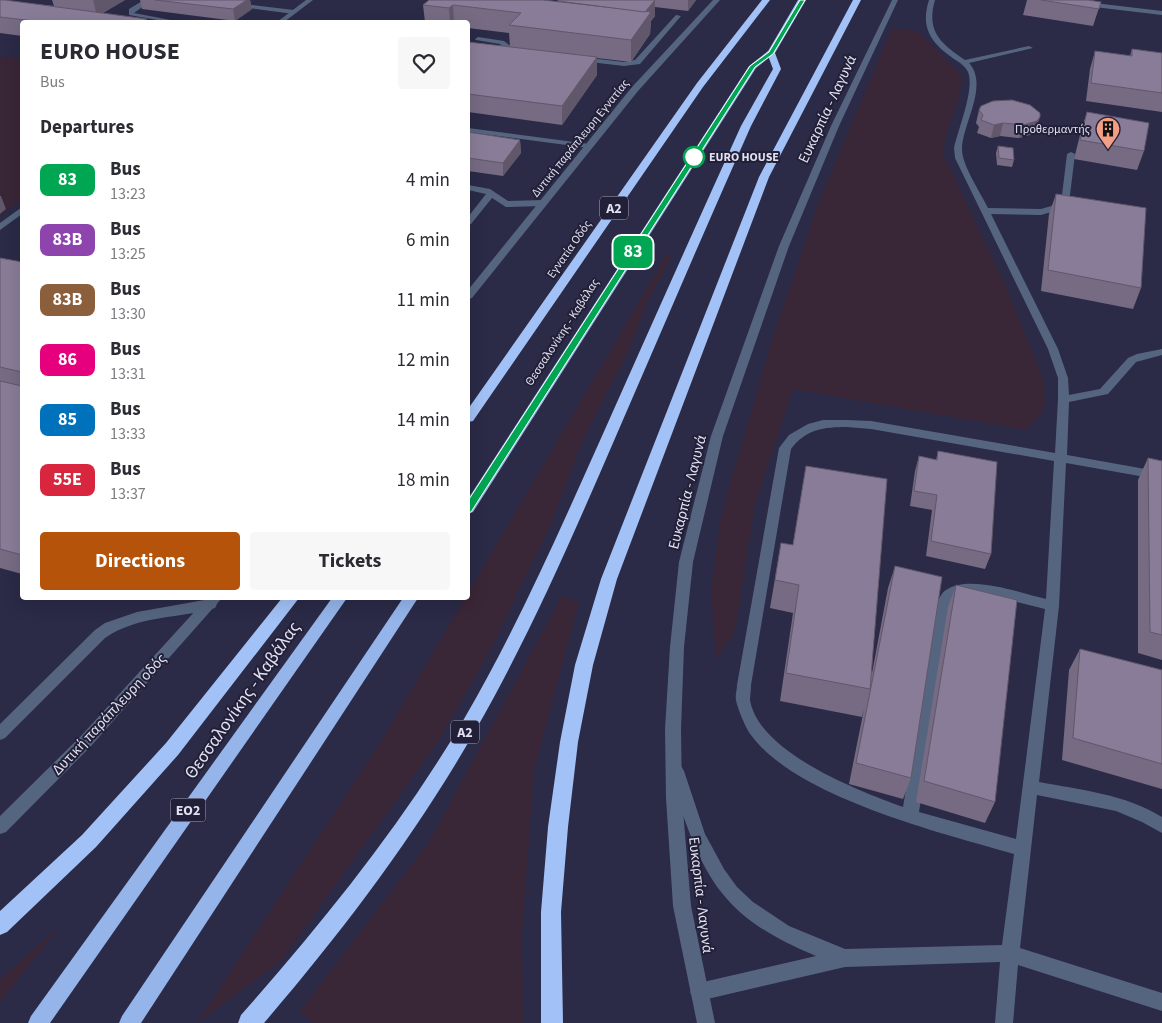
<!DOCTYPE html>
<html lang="en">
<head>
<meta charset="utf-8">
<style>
  body { margin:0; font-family:"Source Sans 3",sans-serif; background:#f7f7f7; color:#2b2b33; height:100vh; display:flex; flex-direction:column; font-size:19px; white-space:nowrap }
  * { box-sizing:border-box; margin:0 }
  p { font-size:16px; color:#7c7c81 }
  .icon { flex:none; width:28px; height:28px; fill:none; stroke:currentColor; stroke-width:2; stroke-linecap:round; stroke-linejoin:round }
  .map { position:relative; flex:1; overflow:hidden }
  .details { position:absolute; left:20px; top:20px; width:450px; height:580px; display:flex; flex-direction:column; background:#fff; border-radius:5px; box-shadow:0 5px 20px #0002 }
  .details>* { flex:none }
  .badge { padding:0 10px; border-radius:8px; font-size:18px; line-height:32px }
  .map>.badge { position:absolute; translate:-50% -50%; box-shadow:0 0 0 2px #fff }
  h2 { padding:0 20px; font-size:19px; line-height:45px }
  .round { display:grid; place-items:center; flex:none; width:52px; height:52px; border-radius:5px; background:#f7f7f7 }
  .overview { display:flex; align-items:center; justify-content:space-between; height:85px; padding:0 20px }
  h1 { font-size:24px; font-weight:700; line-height:38px }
  .cta { display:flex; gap:10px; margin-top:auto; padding:10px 20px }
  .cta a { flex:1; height:58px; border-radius:5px; background:#b45309; color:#fff; font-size:20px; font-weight:700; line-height:58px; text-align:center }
  .cta a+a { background:#f7f7f7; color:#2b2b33 }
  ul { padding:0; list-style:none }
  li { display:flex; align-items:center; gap:15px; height:60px; padding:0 20px }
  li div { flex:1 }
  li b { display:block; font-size:19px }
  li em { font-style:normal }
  li .badge { min-width:55px; font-weight:700; text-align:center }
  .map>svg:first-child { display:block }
</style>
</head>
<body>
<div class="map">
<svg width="1162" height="1023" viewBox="0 0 1162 1023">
  <rect width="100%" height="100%" fill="#212038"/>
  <path fill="#2b2a47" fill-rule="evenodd" d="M0 0H1162V1023H0ZM22 22H468V598H22Z"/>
  <g fill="#392637">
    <path d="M892 28 918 31 961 74C967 93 941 131 944 156L1004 282 1044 380 1045 404 1042 412 1027 430 793 389 755 504 735 631 716 660 711 592 720 522 731 481 773 337 819 202Z"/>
    <polygon points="0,56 22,59 22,200 0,216"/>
    <polygon points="667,254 672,255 646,305 631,346 581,443 553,519 490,651 437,743 281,961 197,1023 380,743"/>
    <polygon points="562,596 579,602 534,769 522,935 523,1023 312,1023 300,1011 429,842"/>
    <polygon points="60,926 0,1002 0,979"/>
  </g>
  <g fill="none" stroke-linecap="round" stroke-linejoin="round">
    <g fill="#56657f" fill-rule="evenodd">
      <polygon points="144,0 152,0 134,13 181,22 169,22 129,15 129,9"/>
      <path d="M929 0H935C926 31 940 43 965 60L1029 46 1033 48 969 63C989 85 963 123 962 148 961 164 981 193 988 208L1041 209 1058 204 1062 195 1067 154 1071 152 1075 154 1070 195 1065 208 1041 215 991 214 1058 349 1068 378 1069 395 1100 389 1128 358 1137 354 1162 349V355L1136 362 1108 394 1069 402 1067 455 1162 472V480L1066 463 1059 606 1039 782C1081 790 1125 794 1162 817V833L1142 822 1116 811 1037 795 1020 948 1162 993V1011L1018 965 1013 1023H995L1000 962 845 967 699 1001 693 998 690 992 693 986 699 983 816 956C713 914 701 869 668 771L671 766 676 764 681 766 684 771 705 834 724 869 737 887 753 902 789 926 845 949 1002 945 1014 854C941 833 796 797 751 735 746 729 737 707 736 700 735 695 737 690 737 685L779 448 789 435 808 424 823 420H847L871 421 1055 453 1058 399V378L1048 349 955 158 954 148C958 129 975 89 968 72 965 66 959 62 954 59 931 43 920 28 929 0ZM847 427 871 429 1054 461 1046 599C1020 593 970 574 946 590 941 593 939 599 937 603L903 807C859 791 759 753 750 700 750 696 751 690 751 685L791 449C806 429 824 427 847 427ZM973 594 1001 598 1045 609 1016 839 919 812 950 605 957 597Z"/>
      <polygon points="1049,0 1069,0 1162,11 1162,15 1052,2"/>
      <polygon points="236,3 294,10 297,12 294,14 234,6 233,5"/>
      <polygon points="676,15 681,16 640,64 624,66 581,61 577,59 581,57 624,62 635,60"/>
      <polygon points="478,37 504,41 513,48 526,52 522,54 508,52 500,44 476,40 475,39"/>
      <polygon points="468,128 589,144 593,146 589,148 468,132"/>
      <polygon points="468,185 490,189 508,201 544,200 548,203 544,206 506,207 492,198 471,224 468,225 468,217 486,194 468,190"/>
      <path d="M210 599 215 600 217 604 215 608C178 619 138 615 105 638L5 738 0 740V724L95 630 105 623 137 612Z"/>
    </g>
    <g fill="#56657f" fill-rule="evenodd">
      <polygon points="306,0 313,0 284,22 277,22"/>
      <polygon points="22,207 22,214 0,230 0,223"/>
    </g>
    <g fill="#56657f" fill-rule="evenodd">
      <polygon points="713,0 720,0 638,91 472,298 468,299 468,290 632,87"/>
      <polygon points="892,0 898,0 839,126 789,246 723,436 693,562 684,647 681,729 682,798 691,906 715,1023 697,1023 673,906 666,798 665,729 670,647 679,562 711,436 779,246 831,126"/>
      <polygon points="207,598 222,598 91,746 6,832 0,834 0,816 81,736"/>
    </g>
    <g fill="#94b4ea" fill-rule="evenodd">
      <polygon points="768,51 775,53 756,68 473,512 468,514 468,499 749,66"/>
      <polygon points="332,598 347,598 50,1023 28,1023 31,1016"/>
      <polygon points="403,598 418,598 141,1023 119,1023 122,1016"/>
    </g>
    <g fill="#a2c1f6" fill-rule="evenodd">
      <polygon points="762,0 770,0 703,87 473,421 468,422 468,409 697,83"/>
      <path d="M798 0H806L775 53 781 69 751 126C704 231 659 337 613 443 571 540 528 639 475 731 415 836 342 932 264 1023H238L241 1015C323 922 401 826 464 719 517 628 559 532 602 436 648 333 694 229 741 126L773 69 767 53Z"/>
      <polygon points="853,0 861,0 769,177 617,579 593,665 578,742 568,827 561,912 563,1023 541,1023 541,912 548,827 560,742 575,665 601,579 759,177"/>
      <polygon points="282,598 299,598 178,755 96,847 7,932 0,935 0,911 82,835 166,743"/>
    </g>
  </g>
  <g fill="#766b83">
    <polygon points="0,0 54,6 52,0 125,0 103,13 148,22 22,22 22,36 0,33"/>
    <polygon points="140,0 250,0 252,9 235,21 142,9"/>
    <polygon points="558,0 696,0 688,11 655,7 655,16 651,21 650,34 631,62 597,58 597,75 562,125 468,112 468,42 510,47 509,33 468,28 468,22 425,22 423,5 558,2"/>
    <polygon points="1027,0 1088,0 1101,2 1093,26 1023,15"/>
    <polygon points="1132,49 1162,53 1162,112 1086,101 1090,69 1095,51 1130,56"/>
    <polygon points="981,106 1036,130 1033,134 1019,138 1000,136 991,138 977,133 979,127 976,123 979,110"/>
    <polygon points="1087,112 1144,151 1137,170 1074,159 1081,131"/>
    <polygon points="468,132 520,140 521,153 503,176 468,171"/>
    <polygon points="998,146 1014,160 1012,167 997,165 996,153"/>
    <polygon points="1056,194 1141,288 1133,309 1041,291 1049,214"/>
    <polygon points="0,258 22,262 22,574 0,568"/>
    <polygon points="938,451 991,554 985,569 926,556 932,510 910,506 915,471 919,456 936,460"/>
    <polygon points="1148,458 1162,461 1162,660 1138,653 1138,480"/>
    <polygon points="806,466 872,673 888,588 895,566 911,778 903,799 849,784 864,709 862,717 780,701 793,613 770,608 781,543 793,545"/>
    <polygon points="956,585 995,802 985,823 916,802 948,607"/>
    <polygon points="1080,649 1162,670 1162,789 1062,760 1069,670"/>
  </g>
  <g fill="#60576a">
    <polygon points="93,0 125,0 97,16"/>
    <polygon points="247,0 250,0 252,9 235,21 233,9"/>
    <polygon points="655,0 655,16 651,21 650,34 631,62 631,40 645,12"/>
    <polygon points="688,0 696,0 688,11"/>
    <polygon points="453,5 454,22 450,22 449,8"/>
    <polygon points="147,19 148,22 140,22"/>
    <polygon points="597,57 597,75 562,125 562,106"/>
    <polygon points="1040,117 1036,130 1033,134 1019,138 1023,125"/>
    <polygon points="1003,123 1000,136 991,138 994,125"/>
    <polygon points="520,140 521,153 503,176 503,163"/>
    <polygon points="0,196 1,196 6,209 0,214"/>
  </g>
  <g fill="#897c98" stroke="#60576a">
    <polygon points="0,0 5,0 147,19 140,22 43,22 0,17"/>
    <polygon points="155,0 247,0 233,9"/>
    <polygon points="429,0 543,0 651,12 631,40 509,25 521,13 453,5 449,8 423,5"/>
    <polygon points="558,0 655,0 645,12 558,1"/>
    <polygon points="1041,0 1088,0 1101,2 1099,9"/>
    <polygon points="468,42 597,57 562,106 468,94"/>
    <polygon points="1132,49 1162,53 1162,93 1091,83 1095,51 1132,56"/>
    <polygon points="1012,100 1030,105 1040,113 1040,117 1037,121 1023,125 1003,123 994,125 981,120 983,115 979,110 981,106 993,101"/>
    <polygon points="1087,112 1149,123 1144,151 1080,140"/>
    <polygon points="468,132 520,140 503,163 468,158"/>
    <polygon points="998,146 1013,148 1014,160 999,158"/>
    <polygon points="1056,194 1146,208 1141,288 1048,270"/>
    <polygon points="0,258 22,262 22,372 0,367"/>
    <polygon points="0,381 22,386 22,555 0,549"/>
    <polygon points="938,451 997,462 991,554 931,541 937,495 914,491 919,456 937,460"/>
    <polygon points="1148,458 1162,461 1162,635 1150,632"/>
    <polygon points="806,466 887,479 870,689 786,673 799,585 775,580 781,543 793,545"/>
    <polygon points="895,566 942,577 911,778 856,763"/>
    <polygon points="956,585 1017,600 995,802 924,781"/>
    <polygon points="1080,649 1162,670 1162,764 1073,738"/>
  </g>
  <polygon fill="#00a651" stroke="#fff" points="800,0 805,0 773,54 755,67 471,512 464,512 464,507 750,66 769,52"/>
  <defs>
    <symbol id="building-pin" viewBox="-11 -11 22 30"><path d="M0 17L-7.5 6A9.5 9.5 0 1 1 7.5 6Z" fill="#f39f86" stroke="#212038"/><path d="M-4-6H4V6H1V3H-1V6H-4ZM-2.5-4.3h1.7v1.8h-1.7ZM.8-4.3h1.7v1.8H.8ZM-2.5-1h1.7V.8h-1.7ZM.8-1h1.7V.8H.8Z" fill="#111"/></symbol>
  </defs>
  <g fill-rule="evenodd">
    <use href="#building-pin" x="1094" y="115" width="28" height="38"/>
  </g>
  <circle fill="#fff" stroke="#00a651" stroke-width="2.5" cx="694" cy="157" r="10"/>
  <g text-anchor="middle" stroke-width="4" stroke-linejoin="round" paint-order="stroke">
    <g font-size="12" fill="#e1e1f1" stroke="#212038" text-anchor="end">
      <text x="1090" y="133">Προθερμαντής</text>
    </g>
    <g font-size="12" fill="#e1e1f1" stroke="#212038">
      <text transform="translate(580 138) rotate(-51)" y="4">Δυτική παράπλευρη Εγνατίας</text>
      <text transform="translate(569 249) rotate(-55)" y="4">Εγνατία Οδός</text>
      <text transform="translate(562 332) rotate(-57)" y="4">Θεσσαλονίκης - Καβάλας</text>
    </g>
    <g font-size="12" font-weight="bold" fill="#e1e1f1" stroke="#212038" text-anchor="start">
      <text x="709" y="161">EURO HOUSE</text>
    </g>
    <g fill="#212038" stroke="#a7a7ba" stroke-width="1">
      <rect x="600" y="196.5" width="28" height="23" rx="4"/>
      <rect x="451" y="720.5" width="28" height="23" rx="4"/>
      <rect x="170.5" y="798.5" width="35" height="23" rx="4"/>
    </g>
    <g font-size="14" font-weight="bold" fill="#e1e1f1">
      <text x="614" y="213">Α2</text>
      <text x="465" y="737">Α2</text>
      <text x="188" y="815">ΕΟ2</text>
    </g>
    <g font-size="15" fill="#e1e1f1" stroke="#212038">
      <text transform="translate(827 109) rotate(-65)" y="5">Ευκαρπία - Λαγυνά</text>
      <text transform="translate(687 492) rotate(-76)" y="5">Ευκαρπία - Λαγυνά</text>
      <text transform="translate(109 714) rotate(-47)" y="5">Δυτική παράπλευρη οδός</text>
      <text transform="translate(701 895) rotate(83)" y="5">Ευκαρπία - Λαγυνά</text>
    </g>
    <g font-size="18" fill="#e1e1f1" stroke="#212038">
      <text transform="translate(242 700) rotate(-55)" y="6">Θεσσαλονίκης - Καβάλας</text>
    </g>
  </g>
</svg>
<b class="badge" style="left:633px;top:252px;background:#00a651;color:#fff">83</b>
<section class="details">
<div class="overview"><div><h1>EURO HOUSE</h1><p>Bus</p></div><a class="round"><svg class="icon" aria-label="heart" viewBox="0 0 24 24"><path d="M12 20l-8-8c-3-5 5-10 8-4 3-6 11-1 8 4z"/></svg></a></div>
<h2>Departures</h2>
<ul>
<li><span class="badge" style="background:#00a651;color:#fff">83</span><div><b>Bus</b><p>13:23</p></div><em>4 min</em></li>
<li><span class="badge" style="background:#8e44ad;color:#fff">83Β</span><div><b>Bus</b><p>13:25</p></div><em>6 min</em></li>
<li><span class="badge" style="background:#8b5e3c;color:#fff">83B</span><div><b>Bus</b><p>13:30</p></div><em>11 min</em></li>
<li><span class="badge" style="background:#e6007e;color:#fff">86</span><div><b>Bus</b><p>13:31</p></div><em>12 min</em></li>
<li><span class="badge" style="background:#0072bc;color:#fff">85</span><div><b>Bus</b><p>13:33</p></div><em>14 min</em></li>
<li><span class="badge" style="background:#d7263d;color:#fff">55Ε</span><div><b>Bus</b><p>13:37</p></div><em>18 min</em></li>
</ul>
<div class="cta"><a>Directions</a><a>Tickets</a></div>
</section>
</div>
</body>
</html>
